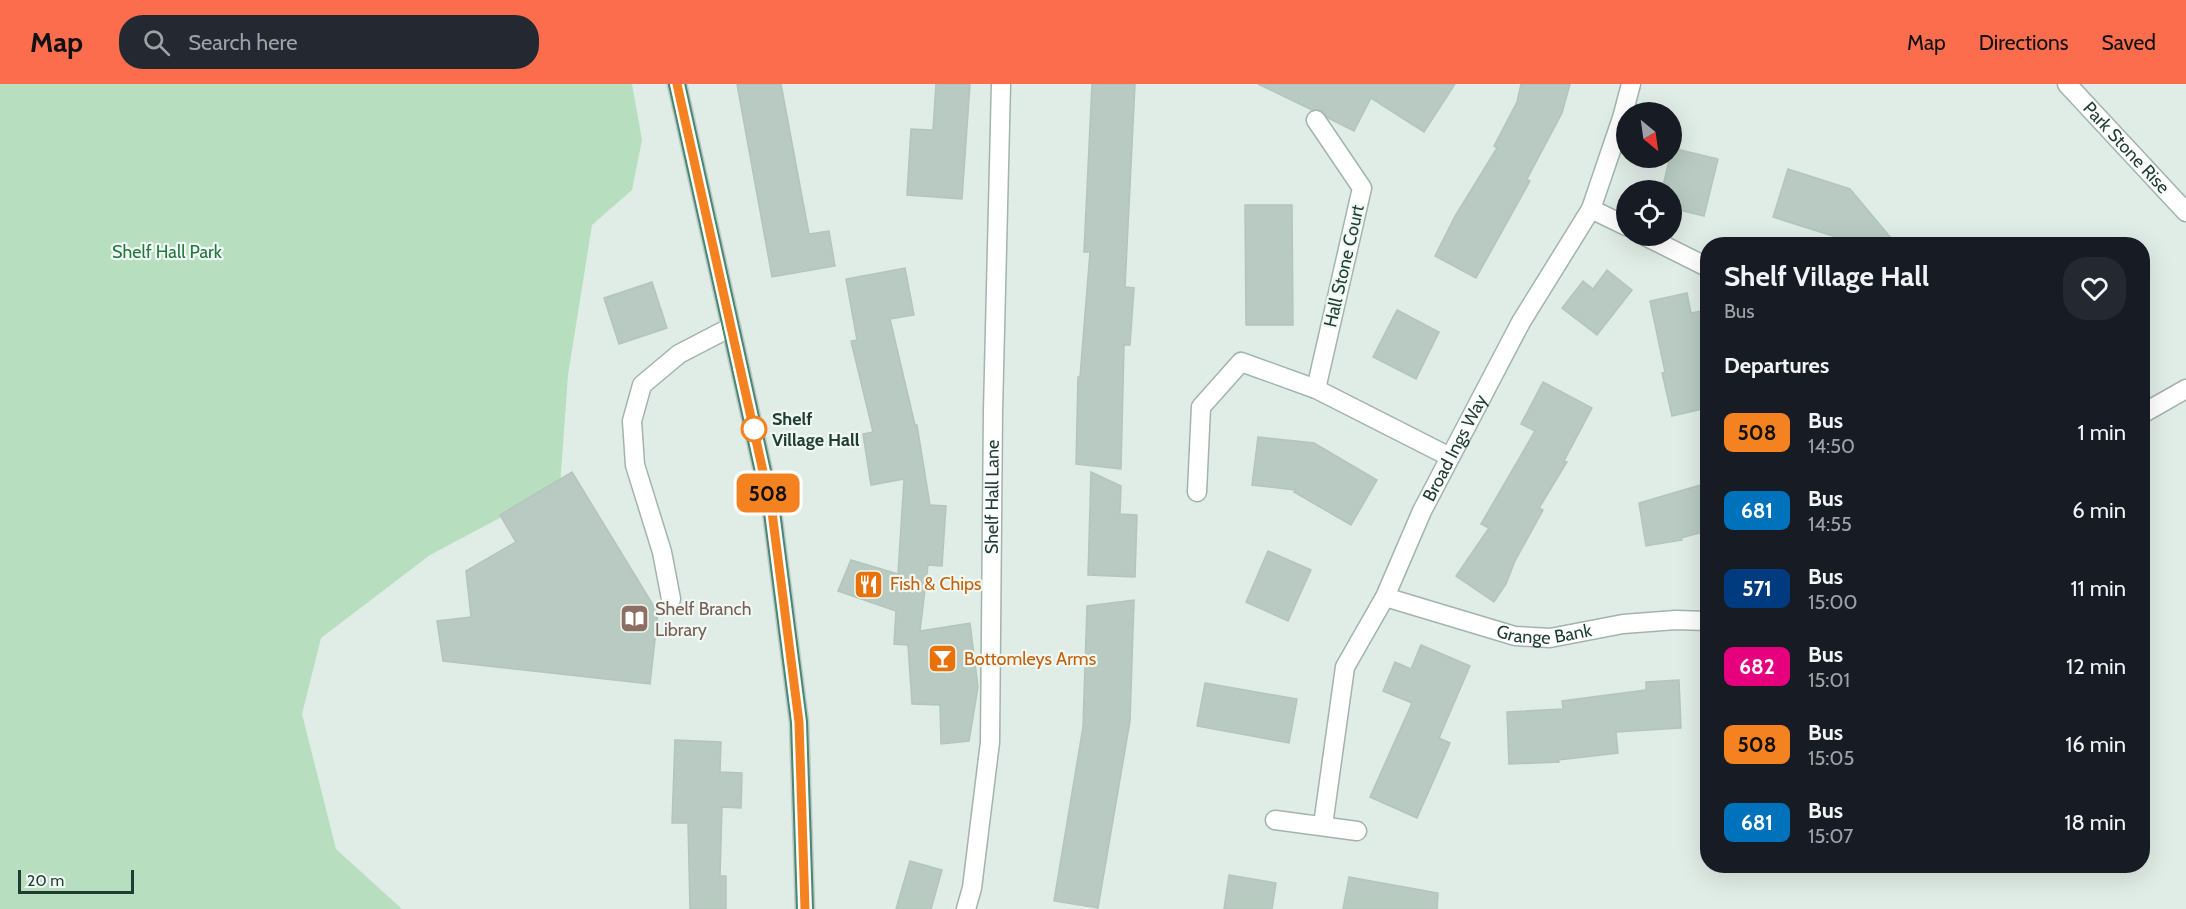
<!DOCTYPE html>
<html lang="en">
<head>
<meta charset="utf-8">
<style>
  body { margin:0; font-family:Cabin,sans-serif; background:#242831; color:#f1f3f6; height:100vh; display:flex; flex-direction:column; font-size:22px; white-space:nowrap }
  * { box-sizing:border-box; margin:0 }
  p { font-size:20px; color:#9ea1a6 }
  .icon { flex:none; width:33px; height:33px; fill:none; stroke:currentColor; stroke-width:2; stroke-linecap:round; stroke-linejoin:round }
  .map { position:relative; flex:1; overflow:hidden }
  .panel { position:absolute; left:1700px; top:153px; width:450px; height:636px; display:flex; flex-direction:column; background:#171b24; border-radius:24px; box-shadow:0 6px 24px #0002 }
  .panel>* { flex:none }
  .badge { padding:0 12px; border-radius:9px; font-size:21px; line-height:39px }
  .needle { width:39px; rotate:151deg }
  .fabs { position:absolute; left:1616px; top:18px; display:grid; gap:12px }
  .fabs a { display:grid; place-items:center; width:66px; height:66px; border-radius:50%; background:#171b24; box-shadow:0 6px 24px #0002; font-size:30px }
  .scale { position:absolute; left:18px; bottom:15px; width:116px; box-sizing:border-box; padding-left:6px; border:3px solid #1f3e33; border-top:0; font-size:16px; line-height:21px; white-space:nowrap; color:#1f3e33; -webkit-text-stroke:4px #f0f8f4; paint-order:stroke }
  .map>.badge { position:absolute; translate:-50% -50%; box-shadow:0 0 0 3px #fff }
  h2 { padding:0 24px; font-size:22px; line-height:54px }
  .round { display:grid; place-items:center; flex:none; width:63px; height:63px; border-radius:24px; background:#242831 }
  .head { display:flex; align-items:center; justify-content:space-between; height:102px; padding:0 24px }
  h1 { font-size:28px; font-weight:700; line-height:45px }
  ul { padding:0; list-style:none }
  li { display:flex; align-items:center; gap:18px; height:78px; padding:0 24px }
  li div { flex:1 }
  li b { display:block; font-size:22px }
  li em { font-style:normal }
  li .badge { min-width:66px; font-weight:700; text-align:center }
  header { display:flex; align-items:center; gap:36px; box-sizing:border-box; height:84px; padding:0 30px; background:#fc6d4e; color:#111 }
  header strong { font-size:28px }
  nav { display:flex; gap:33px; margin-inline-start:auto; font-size:21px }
  .search { width:420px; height:54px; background:#242831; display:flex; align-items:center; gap:15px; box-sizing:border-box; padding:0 21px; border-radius:24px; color:#9ea1a6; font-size:22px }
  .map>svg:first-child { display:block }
</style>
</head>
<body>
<header>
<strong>Map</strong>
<div class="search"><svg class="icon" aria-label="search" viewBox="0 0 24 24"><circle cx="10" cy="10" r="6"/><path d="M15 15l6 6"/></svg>Search here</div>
<nav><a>Map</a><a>Directions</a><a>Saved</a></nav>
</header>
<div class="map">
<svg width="2186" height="825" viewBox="0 0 2186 825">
  <rect width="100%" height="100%" fill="#e0ece6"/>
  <polygon fill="#b7dfbf" points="0,0 632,0 642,56 632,106 592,141 568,291 560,402 430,471 321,554 302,630 336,765 402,825 0,825"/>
  <g fill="#b8cac1" stroke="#b2c6bc" stroke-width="1.5">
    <polygon points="737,0 781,0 809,150 829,147 835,182 772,193"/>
    <polygon points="936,0 970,0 962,115 907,111 911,45 933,46"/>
    <polygon points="1092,0 1135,0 1125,203 1134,204 1130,261 1124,261 1121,385 1076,380 1078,293 1080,293 1090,168 1084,168"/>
    <polygon points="1258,0 1455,0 1424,48 1371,14 1354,47 1328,34 1321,26 1312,26"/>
    <polygon points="1521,0 1570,0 1562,29 1527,95 1530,97 1476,194 1435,172 1455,132 1497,64 1494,62 1517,18"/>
    <polygon points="1672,64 1718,75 1704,132 1671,124 1671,106 1662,106"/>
    <polygon points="1788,85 1850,105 1896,160 1858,160 1773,133"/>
    <polygon points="1245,121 1292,121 1293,241 1246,241"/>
    <polygon points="905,184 914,231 890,235 915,341 917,341 930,421 946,422 942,482 928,481 920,547 970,539 978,603 969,657 941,660 940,621 912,620 908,561 894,560 896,527 838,507 851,476 898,490 904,395 871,401 863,350 873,348 851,257 857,256 846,195"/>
    <polygon points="1607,186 1632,206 1597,251 1562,224 1583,197 1593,205"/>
    <polygon points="652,198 667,244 619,260 604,214"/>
    <polygon points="1687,209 1691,229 1707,226 1707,324 1672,332 1662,289 1665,288 1650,217"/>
    <polygon points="1397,226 1439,248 1416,295 1373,273"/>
    <polygon points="1543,298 1592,324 1564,377 1567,378 1539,424 1543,426 1515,477 1506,500 1494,518 1456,492 1489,444 1481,440 1535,347 1521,340"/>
    <polygon points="1258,353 1314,359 1377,396 1351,441 1294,408 1295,406 1252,401"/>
    <polygon points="572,388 658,529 650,600 443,577 437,537 471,533 466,487 516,458 500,431"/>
    <polygon points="1091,388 1121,402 1120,430 1137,431 1135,493 1088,491"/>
    <polygon points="1707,399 1707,447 1681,454 1682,456 1646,462 1639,419"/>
    <polygon points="1268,467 1311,486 1288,537 1246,518"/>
    <polygon points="1134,516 1130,637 1098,824 1054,817 1083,643 1087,522"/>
    <polygon points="1421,561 1470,582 1439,654 1450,659 1417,734 1370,713 1412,619 1383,607 1395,578 1411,585"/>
    <polygon points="1679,596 1681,644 1616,648 1618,669 1558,676 1559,678 1509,680 1507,628 1563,625 1562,617 1646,606 1646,598"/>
    <polygon points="1205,599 1297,615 1289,659 1197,642"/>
    <polygon points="675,656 721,658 720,688 742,689 741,724 722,723 720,792 726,792 726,825 690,825 688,739 672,739"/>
    <polygon points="910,777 942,786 931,825 896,825"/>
    <polygon points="1229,791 1276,799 1272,825 1224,825"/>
    <polygon points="1349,793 1438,809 1437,825 1343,825"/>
  </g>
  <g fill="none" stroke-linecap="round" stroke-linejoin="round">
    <defs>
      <polyline id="service" points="671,515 662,468 635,381 632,337 642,301 679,270 731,243"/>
      <g id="minor">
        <path id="s1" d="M2067 0 2186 128"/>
        <polyline points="1316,36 1362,104 1316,305"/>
        <polyline points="1591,125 1626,142"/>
        <polyline points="1645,152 1707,183"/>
        <polyline points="2142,330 2186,305"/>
        <polyline points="1197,408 1201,323 1241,278 1316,305 1450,373"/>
        <path id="s2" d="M1385 513 1515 552 1550 554 1623 540 1676 536 1707 537"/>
        <polyline points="1275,736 1357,747"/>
        <path id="s3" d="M1323 741 1345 583 1385 513 1422 427 1521 238 1591 125 1622 34 1631 0"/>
        <path id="s4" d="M966 825 972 804 990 658 993 327 1001 0"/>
      </g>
      <polyline id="trunk" points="677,0 772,428 799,638 805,825"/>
    </defs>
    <use href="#service" stroke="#a2b4ad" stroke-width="21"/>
    <use href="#minor" stroke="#a2b4ad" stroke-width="21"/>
    <use href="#trunk" stroke="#c0c9c6" stroke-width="21"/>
    <use href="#service" stroke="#fff" stroke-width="18"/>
    <use href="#minor" stroke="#fff" stroke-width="18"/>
    <use href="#trunk" stroke="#458874" stroke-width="18"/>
  </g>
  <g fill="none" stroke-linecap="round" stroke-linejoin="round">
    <defs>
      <polyline id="line" points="677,0 772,428 799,638 805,825"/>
    </defs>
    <use href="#line" stroke="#fff" stroke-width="14"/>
    <use href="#line" stroke="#f58220" stroke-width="9"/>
  </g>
  <defs>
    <symbol id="restaurant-square" viewBox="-11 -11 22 22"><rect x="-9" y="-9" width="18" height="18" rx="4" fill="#e8710a" stroke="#f0f8f4"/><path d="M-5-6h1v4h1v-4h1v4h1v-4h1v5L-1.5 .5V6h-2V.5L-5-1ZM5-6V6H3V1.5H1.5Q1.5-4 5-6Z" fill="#fff"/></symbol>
    <symbol id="library-square" viewBox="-11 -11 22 22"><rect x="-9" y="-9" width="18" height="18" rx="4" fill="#8d6e63" stroke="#f0f8f4"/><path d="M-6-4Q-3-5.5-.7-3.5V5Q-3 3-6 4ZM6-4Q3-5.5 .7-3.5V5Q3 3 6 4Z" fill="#fff"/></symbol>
    <symbol id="bar-square" viewBox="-11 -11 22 22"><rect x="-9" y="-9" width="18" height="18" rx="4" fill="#e8710a" stroke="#f0f8f4"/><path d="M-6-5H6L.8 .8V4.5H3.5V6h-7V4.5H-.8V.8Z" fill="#fff"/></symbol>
  </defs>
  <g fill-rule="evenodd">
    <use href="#restaurant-square" x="852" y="484" width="33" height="33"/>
    <use href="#library-square" x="618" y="518" width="33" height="33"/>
    <use href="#bar-square" x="926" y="558" width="33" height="33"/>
  </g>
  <circle fill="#fff" stroke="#f58220" stroke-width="3" cx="754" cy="345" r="12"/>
  <g text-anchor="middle" stroke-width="4.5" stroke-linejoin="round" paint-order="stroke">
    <g font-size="18" fill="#1f3e33" stroke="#f0f8f4">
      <text dy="6" stroke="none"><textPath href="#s1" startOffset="87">Park Stone Rise</textPath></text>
      <text transform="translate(1344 182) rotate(-77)" y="6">Hall Stone Court</text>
      <text dy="6" stroke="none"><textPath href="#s3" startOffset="405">Broad Ings Way</textPath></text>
      <text dy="6" stroke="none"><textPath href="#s4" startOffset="414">Shelf Hall Lane</textPath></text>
      <text dy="6" stroke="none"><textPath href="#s2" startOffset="165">Grange Bank</textPath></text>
    </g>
    <g font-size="18" fill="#267740" stroke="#f0f8f4">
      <text x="167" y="174">Shelf Hall Park</text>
    </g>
    <g font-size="18" font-weight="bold" fill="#1f3e33" stroke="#f0f8f4" text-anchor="start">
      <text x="772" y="341">Shelf<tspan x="772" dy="21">Village Hall</tspan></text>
    </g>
    <g font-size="18" fill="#c56008" stroke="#f0f8f4" text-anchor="start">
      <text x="890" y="506">Fish &amp; Chips</text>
      <text x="964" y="581">Bottomleys Arms</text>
    </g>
    <g font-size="18" fill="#785e54" stroke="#f0f8f4" text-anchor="start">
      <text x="655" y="531">Shelf Branch<tspan x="655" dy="21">Library</tspan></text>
    </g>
  </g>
</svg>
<div class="fabs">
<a><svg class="needle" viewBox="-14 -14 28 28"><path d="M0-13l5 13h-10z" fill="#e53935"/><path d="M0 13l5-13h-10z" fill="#9ea1a6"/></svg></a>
<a><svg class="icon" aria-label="locate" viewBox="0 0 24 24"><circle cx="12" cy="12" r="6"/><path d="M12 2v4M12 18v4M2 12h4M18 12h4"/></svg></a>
</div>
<div class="scale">20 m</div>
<b class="badge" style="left:768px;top:409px;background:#f58220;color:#111">508</b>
<section class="panel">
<div class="head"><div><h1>Shelf Village Hall</h1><p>Bus</p></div><a class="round"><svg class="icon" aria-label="heart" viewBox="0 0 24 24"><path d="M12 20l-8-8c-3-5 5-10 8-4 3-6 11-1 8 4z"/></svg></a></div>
<h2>Departures</h2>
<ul>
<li><span class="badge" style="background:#f58220;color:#111">508</span><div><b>Bus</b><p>14:50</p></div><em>1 min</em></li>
<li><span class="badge" style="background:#0072bc;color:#fff">681</span><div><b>Bus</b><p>14:55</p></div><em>6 min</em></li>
<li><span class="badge" style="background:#003b80;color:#fff">571</span><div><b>Bus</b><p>15:00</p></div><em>11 min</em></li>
<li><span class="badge" style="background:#e6007e;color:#fff">682</span><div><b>Bus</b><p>15:01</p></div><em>12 min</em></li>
<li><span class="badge" style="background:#f58220;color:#111">508</span><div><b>Bus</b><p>15:05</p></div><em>16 min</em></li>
<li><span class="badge" style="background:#0072bc;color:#fff">681</span><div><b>Bus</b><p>15:07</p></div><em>18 min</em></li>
</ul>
</section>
</div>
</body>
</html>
